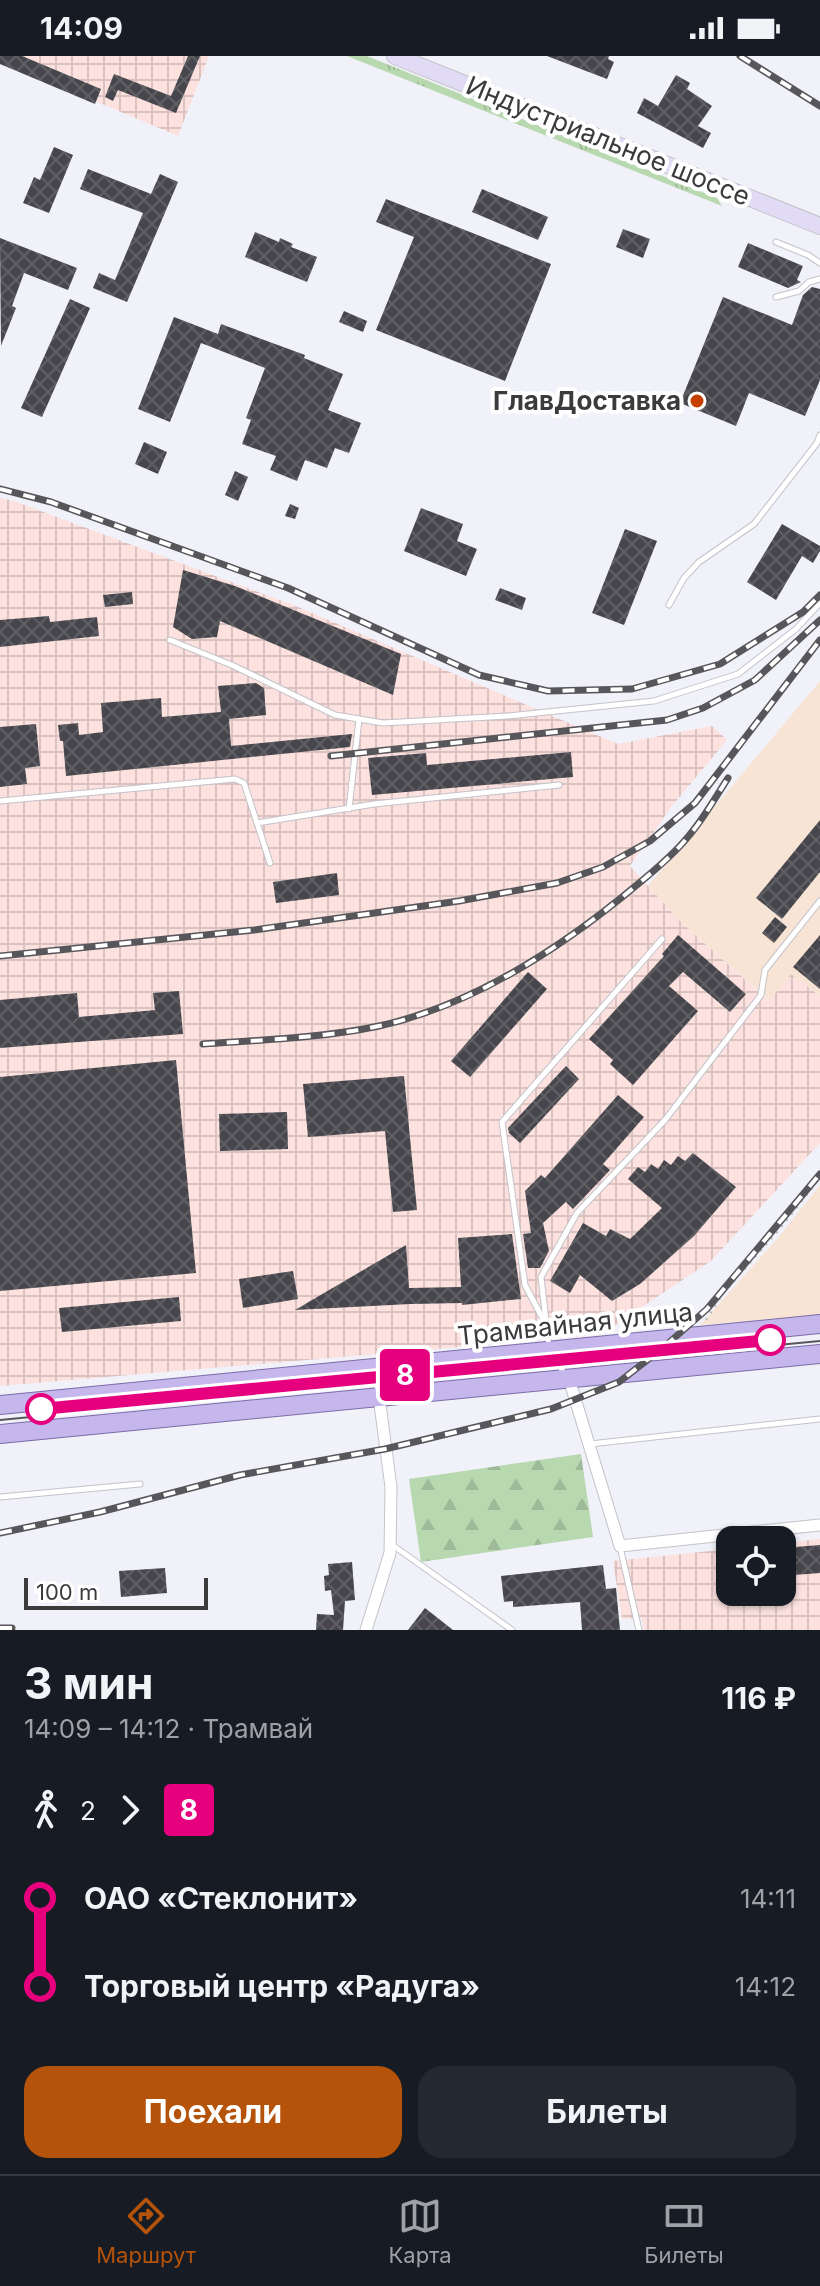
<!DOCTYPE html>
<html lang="ru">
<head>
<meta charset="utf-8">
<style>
  body { margin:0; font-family:Inter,sans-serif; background:#242831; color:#f1f3f6; height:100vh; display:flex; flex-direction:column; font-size:30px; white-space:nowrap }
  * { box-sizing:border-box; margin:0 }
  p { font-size:26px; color:#9ea1a6 }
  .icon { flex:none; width:44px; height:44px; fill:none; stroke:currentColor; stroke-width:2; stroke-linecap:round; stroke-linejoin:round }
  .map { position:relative; height:1574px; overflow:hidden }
  .sheet { display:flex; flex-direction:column; background:#171b24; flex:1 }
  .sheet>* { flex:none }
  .badge { padding:0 16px; border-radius:6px; font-size:28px; line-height:52px }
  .tools { position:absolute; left:716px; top:1470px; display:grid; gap:16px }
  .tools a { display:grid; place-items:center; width:80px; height:80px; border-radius:16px; background:#171b24; box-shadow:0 2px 6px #0004; font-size:40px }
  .scale { position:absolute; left:24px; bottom:20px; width:184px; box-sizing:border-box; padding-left:8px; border:4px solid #3b3b3e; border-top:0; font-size:22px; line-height:28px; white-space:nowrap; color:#3b3b3e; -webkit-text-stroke:6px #fff; paint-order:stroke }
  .map>.badge { position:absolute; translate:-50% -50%; box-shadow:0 0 0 4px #fff }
  .legs { display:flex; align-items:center; gap:12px; height:88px; padding:0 24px; font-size:26px }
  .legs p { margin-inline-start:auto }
  .summary { display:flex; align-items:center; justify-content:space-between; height:136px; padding:0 24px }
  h1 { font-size:44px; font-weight:700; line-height:60px }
  .cta { display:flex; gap:16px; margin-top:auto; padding:16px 24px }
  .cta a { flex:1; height:92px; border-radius:24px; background:#b45309; color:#fff; font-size:32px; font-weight:700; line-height:92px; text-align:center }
  .cta a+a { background:#242831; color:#f1f3f6 }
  ul { padding:0 24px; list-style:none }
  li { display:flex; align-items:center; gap:28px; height:88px; font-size:30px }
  li i { display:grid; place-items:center; width:12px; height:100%; margin:0 10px; background:currentColor }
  li i::after { content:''; width:20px; height:20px; margin:-10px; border:6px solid; border-radius:50%; background:#171b24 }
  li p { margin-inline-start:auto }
  li:first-child i { background:linear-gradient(#0000 50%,currentColor 0) }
  li:last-child i { background:linear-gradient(currentColor 50%,#0000 0) }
  .status { display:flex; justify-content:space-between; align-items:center; height:56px; padding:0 40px; background:#171b24; direction:ltr }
  .status svg { height:22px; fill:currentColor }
  .tab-bar { display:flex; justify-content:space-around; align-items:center; height:112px; border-top:2px solid #363941; background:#171b24; font-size:22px; color:#9ea1a6 }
  .tab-bar a { display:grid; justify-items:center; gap:4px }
  .tab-bar .current { color:#b45309 }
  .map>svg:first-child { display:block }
</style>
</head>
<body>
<div class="status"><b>14:09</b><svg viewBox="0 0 49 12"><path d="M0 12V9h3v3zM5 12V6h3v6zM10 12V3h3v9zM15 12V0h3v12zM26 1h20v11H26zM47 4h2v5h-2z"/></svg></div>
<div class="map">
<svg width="820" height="1574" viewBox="0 0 820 1574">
  <defs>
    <pattern id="industrial-grid" width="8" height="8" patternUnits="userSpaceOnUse" patternTransform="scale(2)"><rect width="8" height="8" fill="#fce1df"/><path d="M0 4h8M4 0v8" fill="none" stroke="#d9c2c0"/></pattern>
    <pattern id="grass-tufts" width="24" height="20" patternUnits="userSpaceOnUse" patternTransform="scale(2)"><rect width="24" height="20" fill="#b8d8af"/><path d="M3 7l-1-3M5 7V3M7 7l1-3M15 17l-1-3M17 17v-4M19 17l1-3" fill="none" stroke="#9fba98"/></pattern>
    <pattern id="forest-firs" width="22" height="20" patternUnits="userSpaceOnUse" patternTransform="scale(2)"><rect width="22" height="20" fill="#b8d8af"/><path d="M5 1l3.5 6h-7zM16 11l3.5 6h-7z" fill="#9fba98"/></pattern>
    <pattern id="building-cross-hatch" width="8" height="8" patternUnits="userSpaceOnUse" patternTransform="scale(2)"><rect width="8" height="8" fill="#46464c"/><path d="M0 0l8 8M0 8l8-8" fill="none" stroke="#5f5f64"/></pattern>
  </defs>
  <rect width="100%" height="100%" fill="#f1f1f9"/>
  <g fill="#f8e4d5">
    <polygon points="820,625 820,940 791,918 770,945 682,867 648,830"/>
    <polygon points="820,1129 820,1259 700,1269 777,1183"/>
  </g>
  <g fill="url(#industrial-grid)">
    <polygon points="0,0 209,0 178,80 0,5"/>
    <polygon points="0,442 14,445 298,551 618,688 712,670 727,684 672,750 630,810 682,867 769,945 791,918 820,940 820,1087 711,1205 600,1279 0,1330"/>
    <polygon points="820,1483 820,1574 644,1574 641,1562 622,1563 613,1505 730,1493 730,1536 782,1536 782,1487"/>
  </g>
  <polygon fill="url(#grass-tufts)" points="347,0 367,0 717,142 722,150"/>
  <polygon fill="url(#forest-firs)" points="581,1398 593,1481 421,1506 409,1423"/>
  <g fill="url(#building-cross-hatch)">
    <polygon points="0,0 22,0 101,33 95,48 0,8"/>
    <polygon points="188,0 200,0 176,57 118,34 113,45 105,41 114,18 171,40"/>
    <polygon points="547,0 609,0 608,3 614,6 607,23"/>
    <polygon points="676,19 690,27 687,33 712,50 698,70 711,77 703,92 637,57 644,42 658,50"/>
    <polygon points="54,91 73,99 49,157 23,147 34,121 40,124"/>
    <polygon points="88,113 151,138 160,118 178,126 127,246 93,232 99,217 115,224 143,157 80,133"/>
    <polygon points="482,133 548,161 538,184 472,156"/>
    <polygon points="386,143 551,208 505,325 376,274 414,181 376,166"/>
    <polygon points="623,173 650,183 643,202 616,191"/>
    <polygon points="255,176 279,186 280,182 293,188 291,191 317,201 307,226 245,201"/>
    <polygon points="0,182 77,212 68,234 24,217 12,250 16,252 1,290"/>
    <polygon points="748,187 803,210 797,224 801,226 788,232 738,211"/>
    <polygon points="812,231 820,233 820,324 805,360 749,337 736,370 680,347 723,241 792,269 803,239"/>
    <polygon points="70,243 90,252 42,361 21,352"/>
    <polygon points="344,255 367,265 363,276 339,266"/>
    <polygon points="174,261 218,278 221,268 305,299 304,302 343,318 328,354 361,367 349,397 335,392 327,412 305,404 297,425 270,414 276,400 242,388 251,364 246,362 265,312 201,287 170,366 138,353"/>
    <polygon points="144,386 167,396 158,418 135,408"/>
    <polygon points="235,415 248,421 238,445 225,439"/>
    <polygon points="290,448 299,452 295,463 285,460"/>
    <polygon points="421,452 463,468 457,485 477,493 466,520 404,495"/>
    <polygon points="782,468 820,490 820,495 813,507 802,500 776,544 747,526"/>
    <polygon points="625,473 657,485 624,569 592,557"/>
    <polygon points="183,514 235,530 401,598 393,639 220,565 217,581 192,583 173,571"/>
    <polygon points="500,532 526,542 522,554 495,544"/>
    <polygon points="132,536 133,548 105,551 103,539"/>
    <polygon points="49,560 50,566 97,561 99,580 0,591 0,564"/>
    <polygon points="256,627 264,632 266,659 229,663 231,690 352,678 350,691 66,720 63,685 60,685 58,669 78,667 79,679 103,676 101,647 161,642 162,661 221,656 218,630"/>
    <polygon points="36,668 40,710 25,712 27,728 0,731 0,671"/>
    <polygon points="571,696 573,721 372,739 368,702 426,697 427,709"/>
    <polygon points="820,764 820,816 782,863 756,842"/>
    <polygon points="337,817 339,839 276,847 273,826"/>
    <polygon points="775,861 787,871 774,887 762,877"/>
    <polygon points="678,879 746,938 730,956 683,916 669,930 698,955 633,1029 610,1008 613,1004 589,983 664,900 662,898"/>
    <polygon points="820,879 820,933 793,911"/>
    <polygon points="528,916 547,933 470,1021 451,1005"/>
    <polygon points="179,935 183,978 0,992 0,944 77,937 79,961 155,954 153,937"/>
    <polygon points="176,1004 196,1217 0,1235 0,1021"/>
    <polygon points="566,1010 579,1023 520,1087 509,1077 508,1072"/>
    <polygon points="404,1020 417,1154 393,1156 385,1075 308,1081 303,1028"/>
    <polygon points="618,1039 644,1061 603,1108 610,1114 573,1153 566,1146 543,1167 549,1195 540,1212 528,1212 523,1178 531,1177 525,1135 541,1119 545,1122"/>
    <polygon points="287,1056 288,1093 220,1095 219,1058"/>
    <polygon points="693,1097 736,1131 694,1180 640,1228 612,1245 580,1219 570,1237 550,1225 583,1167 606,1180 610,1173 630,1183 662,1152 628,1123 638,1111 645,1116 651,1108 658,1113 664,1104 671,1109 678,1100 685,1105"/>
    <polygon points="512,1178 521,1243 462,1249 462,1247 410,1248 295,1254 406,1189 409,1232 461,1231 458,1182"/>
    <polygon points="293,1215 298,1243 243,1252 239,1223"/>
    <polygon points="179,1241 181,1265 62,1276 59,1252"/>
    <polygon points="820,1489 820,1517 782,1520 782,1492"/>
    <polygon points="730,1505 730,1533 720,1534 718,1506"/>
    <polygon points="352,1506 355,1544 345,1545 343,1574 316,1574 317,1558 334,1559 331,1534 325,1535 324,1520 329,1519 328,1508"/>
    <polygon points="603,1509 606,1533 616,1532 620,1574 582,1574 580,1546 513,1551 513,1545 504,1546 501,1520"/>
    <polygon points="165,1512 167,1537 121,1541 119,1515"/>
    <polygon points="425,1552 453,1574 408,1574"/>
  </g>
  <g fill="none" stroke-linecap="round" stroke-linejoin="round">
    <defs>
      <g id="lane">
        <polyline points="776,186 808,199 820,207"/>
        <polyline points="776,241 799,235 809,226 820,223"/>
        <polyline points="669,549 684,522 699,506 754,468 817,387 820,379"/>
        <polyline points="170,584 234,610 335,659 383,667 507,660 654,645 738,618 796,573 820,547"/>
        <polyline points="0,745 235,723 244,727 270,807"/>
        <polyline points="349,753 359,663"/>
        <polyline points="257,767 374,748 559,729"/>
        <polyline points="544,1265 525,1229 502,1066 662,883"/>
        <polyline points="549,1291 541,1221 577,1157 665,1064 761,939 765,914 820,845"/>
        <polyline points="552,1300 565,1318"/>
        <polyline points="373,1315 378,1336"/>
        <polyline points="590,1388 820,1363"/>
        <polyline points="0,1441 140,1428"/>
        <polyline points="391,1488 512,1574"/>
        <polyline points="620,1491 639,1574"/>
      </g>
      <g id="street">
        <polyline points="569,1323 620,1490 820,1469"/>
        <polyline points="366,1574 390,1497 391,1431 379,1341"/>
      </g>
      <polyline id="secondary" points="395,0 820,170"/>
      <g id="primary">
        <polyline points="0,1349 820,1268"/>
        <polyline points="0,1378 820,1298"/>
      </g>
    </defs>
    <use href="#lane" stroke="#c3c3ca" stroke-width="7"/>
    <use href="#street" stroke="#c3c3ca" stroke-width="13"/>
    <use href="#secondary" stroke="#c3c3ca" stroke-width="18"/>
    <use href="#primary" stroke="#7b6ca7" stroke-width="20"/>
    <polyline stroke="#b3b3ba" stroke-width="2" stroke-dasharray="2 6" stroke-linecap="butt" points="706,1264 725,1235 779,1174 820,1122"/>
    <use href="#lane" stroke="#fff" stroke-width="5"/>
    <use href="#street" stroke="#fff" stroke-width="11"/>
    <use href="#secondary" stroke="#e2dbf5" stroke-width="16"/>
    <use href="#primary" stroke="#c5b7ec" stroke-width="18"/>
    <polyline stroke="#57575b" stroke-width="2" points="0,1364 820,1285"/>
    <defs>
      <g id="rail">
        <polyline points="740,0 820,50"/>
        <polyline points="0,433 51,446 288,532 479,619 548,635 632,633 720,608 803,556 820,539"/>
        <polyline points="331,700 667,664 703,652 755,624 820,564"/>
        <polyline points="0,900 254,874 459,845 557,827 603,811 650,785 695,747 820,584"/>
        <path d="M203 988C261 984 322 982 379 970 475 949 564 890 638 828 655 814 673 799 687 782 703 764 715 742 728 722"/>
        <polyline points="0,1477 100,1456 240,1419 385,1393 551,1353 619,1326 664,1291 707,1253 820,1118"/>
        <polyline points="0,1572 12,1572"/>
      </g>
    </defs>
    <use href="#rail" stroke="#57575b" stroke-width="7"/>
    <use href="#rail" stroke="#fff" stroke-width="4" stroke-dasharray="12" stroke-linecap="butt"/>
  </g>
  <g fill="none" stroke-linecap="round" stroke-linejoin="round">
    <defs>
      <polyline id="line-1" points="41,1353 770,1284"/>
    </defs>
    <use href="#line-1" stroke="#fff" stroke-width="18"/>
    <use href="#line-1" stroke="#e6007e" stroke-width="12"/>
  </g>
  <circle fill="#c53f00" stroke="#fff" stroke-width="3" cx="697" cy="345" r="8"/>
  <g fill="#fff" stroke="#e6007e" stroke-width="4">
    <circle cx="770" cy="1284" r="14"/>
    <circle cx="41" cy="1353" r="14"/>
  </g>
  <g text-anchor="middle" stroke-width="8" stroke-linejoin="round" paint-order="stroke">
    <g font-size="26" fill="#3b3b3e" stroke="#fff">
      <text transform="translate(608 85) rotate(22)" y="9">Индустриальное шоссе</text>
      <text transform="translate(575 1268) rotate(-6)" y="9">Трамвайная улица</text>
    </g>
    <g font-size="26" font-weight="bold" fill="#3b3b3e" stroke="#fff" text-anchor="end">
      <text x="681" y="354">ГлавДоставка</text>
    </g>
  </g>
</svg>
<div class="tools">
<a><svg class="icon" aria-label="locate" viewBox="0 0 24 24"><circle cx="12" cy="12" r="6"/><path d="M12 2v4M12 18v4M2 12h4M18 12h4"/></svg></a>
</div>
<div class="scale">100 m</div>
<b class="badge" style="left:405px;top:1319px;background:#e6007e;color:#fff">8</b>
</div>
<section class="sheet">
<div class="summary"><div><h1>3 мин</h1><p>14:09 – 14:12 · Трамвай</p></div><b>116 ₽</b></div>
<div class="legs"><svg class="icon" aria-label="walk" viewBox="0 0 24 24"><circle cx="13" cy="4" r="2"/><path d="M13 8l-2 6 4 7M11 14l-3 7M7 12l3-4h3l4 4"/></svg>2<svg class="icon" aria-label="forward" viewBox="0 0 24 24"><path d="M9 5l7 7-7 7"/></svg><b class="badge" style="background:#e6007e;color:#fff">8</b></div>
<ul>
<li><i style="color:#e6007e"></i><b>ОАО «Стеклонит»</b><p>14:11</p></li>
<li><i style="color:#e6007e"></i><b>Торговый центр «Радуга»</b><p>14:12</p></li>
</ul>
<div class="cta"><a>Поехали</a><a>Билеты</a></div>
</section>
<nav class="tab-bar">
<a class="current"><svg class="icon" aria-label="directions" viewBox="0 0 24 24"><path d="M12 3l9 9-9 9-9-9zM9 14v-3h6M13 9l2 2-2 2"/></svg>Маршрут</a>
<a><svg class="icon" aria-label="map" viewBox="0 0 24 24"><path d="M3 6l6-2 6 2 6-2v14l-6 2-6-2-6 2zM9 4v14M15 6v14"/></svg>Карта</a>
<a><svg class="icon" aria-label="tickets" viewBox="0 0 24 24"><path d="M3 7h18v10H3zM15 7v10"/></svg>Билеты</a>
</nav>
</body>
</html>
